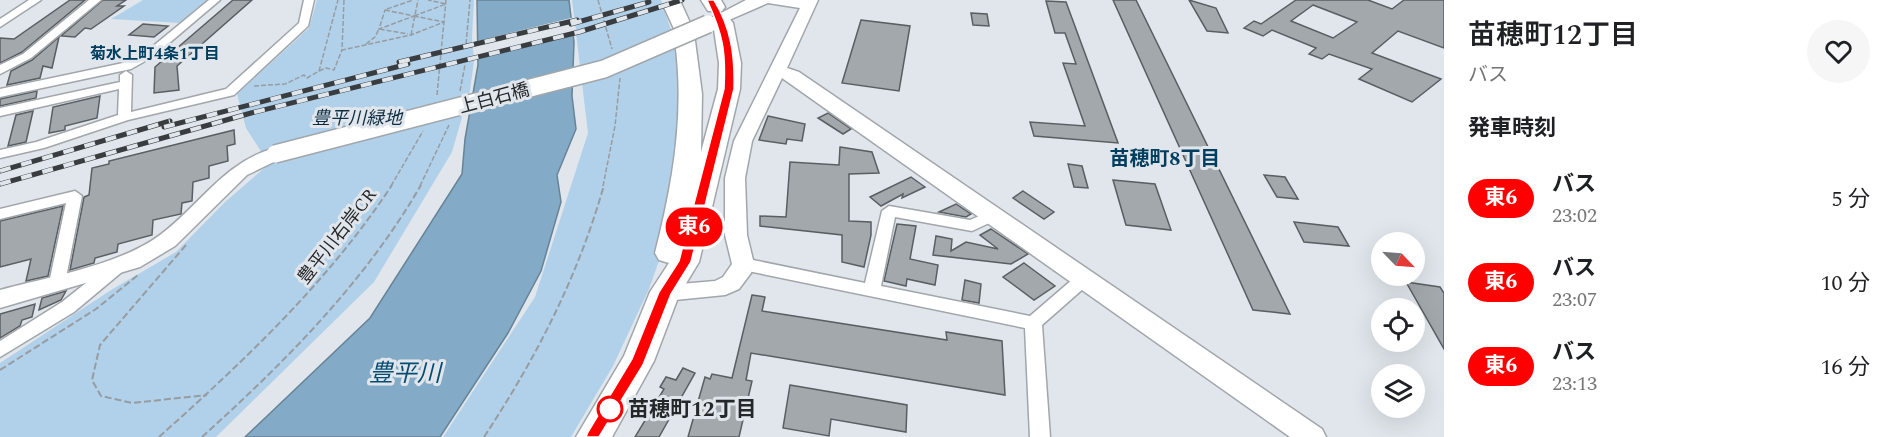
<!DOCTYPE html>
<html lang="ja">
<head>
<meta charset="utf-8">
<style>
  body { margin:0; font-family:Spectral,"Noto Sans JP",serif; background:#f6f6f6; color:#202124; height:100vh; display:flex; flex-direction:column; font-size:22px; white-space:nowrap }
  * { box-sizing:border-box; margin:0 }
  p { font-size:20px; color:#757577 }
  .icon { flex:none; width:33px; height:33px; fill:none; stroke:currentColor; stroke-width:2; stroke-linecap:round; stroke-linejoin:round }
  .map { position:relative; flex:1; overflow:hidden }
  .side { display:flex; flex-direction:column; background:#fff; width:450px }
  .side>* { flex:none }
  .badge { padding:0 12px; border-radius:20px; font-size:21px; line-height:39px }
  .needle { width:39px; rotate:115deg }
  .tools { position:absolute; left:1371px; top:232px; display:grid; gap:12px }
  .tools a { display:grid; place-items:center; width:54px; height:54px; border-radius:50%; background:#fff; box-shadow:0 6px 24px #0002; font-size:30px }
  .map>.badge { position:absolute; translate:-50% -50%; box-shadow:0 0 0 3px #fff }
  h2 { padding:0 24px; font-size:22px; line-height:54px }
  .round { display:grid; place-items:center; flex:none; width:63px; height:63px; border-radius:32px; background:#f6f6f6 }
  .head { display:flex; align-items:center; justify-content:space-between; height:102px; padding:0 24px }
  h1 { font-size:28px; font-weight:600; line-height:45px }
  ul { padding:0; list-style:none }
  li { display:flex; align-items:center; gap:18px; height:84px; padding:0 24px }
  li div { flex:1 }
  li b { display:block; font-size:22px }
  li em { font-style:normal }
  li .badge { min-width:66px; font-weight:700; text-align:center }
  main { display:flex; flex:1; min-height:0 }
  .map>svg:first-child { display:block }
</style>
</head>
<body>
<main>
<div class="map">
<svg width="1444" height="437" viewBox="0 0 1444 437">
  <rect width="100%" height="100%" fill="#e0e6eb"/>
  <g fill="#b1d1ea">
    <polygon points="143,0 209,0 180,23 111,19"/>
    <polygon points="317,0 474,0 472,37 474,61 470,90 452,152 374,282 216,437 0,437 0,363 111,290 176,252 224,203 269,164 246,128 237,94 309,28"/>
    <polygon points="572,0 661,0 678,51 686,185 649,289 613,366 571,437 443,437 535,297 588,133"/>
  </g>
  <polygon fill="#83aac6" stroke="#678397" stroke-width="1.5" points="477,0 569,0 574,42 572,96 576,129 557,175 561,202 541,271 508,333 440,437 245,437 370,318 462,174 465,139 478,65"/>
  <polygon fill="#e0e6eb" points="575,17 576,34 474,59 474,42"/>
  <g fill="#a2a8ac" stroke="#595e62" stroke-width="1.5" fill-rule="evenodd">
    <polygon points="70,0 85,0 22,52 0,63 0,38 14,39"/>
    <polygon points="103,0 126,0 117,6 124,6 91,29 85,28 75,37 61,36"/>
    <polygon points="233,0 252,0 177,66 179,90 154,93 155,67"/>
    <polygon points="1113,0 1136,0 1290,314 1253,310"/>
    <polygon points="1189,0 1216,8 1228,33 1207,31"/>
    <path d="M1296 0H1368L1392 9 1404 0H1444V48L1398 31 1372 53 1441 79 1412 102 1359 79 1372 69 1329 54 1322 59 1309 54 1316 48 1272 30 1263 36 1244 28 1254 21 1261 24ZM1313 5 1357 22 1333 38 1291 21Z"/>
    <polygon points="1046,1 1066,2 1118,143 1034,136 1030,122 1085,126 1063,63 1076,64 1065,33 1055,33"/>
    <polygon points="971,13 987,14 989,26 973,25"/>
    <polygon points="861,20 910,26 899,91 842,83"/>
    <polygon points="143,24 168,26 154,37 129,35"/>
    <polygon points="59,37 52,68 43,66 40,78 7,85 11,71 32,60"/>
    <polygon points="37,91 36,98 0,106 0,99"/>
    <polygon points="100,96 97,118 65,126 65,130 49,133 53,107"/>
    <polygon points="33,111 26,142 8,146 16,115"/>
    <polygon points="828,113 851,129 843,134 818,118"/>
    <polygon points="768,116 805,124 802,141 787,139 786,144 759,140"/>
    <polygon points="234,130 235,144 227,146 228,161 209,166 209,178 193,182 192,201 182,203 181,214 153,220 152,235 118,244 117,252 95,258 94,263 70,270 84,197 89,195 92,168 109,164 109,161"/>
    <polygon points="840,147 872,152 879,173 849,174 849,221 871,222 871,235 864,267 842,262 842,235 760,226 760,216 786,217 790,162 839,165"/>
    <polygon points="1068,164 1082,166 1088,188 1074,187"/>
    <polygon points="1264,175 1285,177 1298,199 1277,197"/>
    <polygon points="911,177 925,187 902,198 903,194 881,206 870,197"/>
    <polygon points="1113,180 1155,184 1171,230 1126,225"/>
    <polygon points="1023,191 1054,212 1044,219 1013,198"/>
    <polygon points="956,204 971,214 966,217 939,212"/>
    <polygon points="63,206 48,276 26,281 31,259 0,267 0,221"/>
    <polygon points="1294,222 1338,227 1349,246 1304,242"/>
    <polygon points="897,224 916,226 910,259 938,265 935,285 907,279 906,286 884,281"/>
    <polygon points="991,229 1028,254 1011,264 933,255 936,236 952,239 951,251 966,242 998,249 980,235"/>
    <polygon points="1024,263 1055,286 1034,300 1003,277"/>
    <polygon points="965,280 981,284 979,303 962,300"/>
    <polygon points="1406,282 1440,287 1444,293 1444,349"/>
    <polygon points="66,291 61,300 39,310 42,298"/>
    <polygon points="752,295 765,297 762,311 947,340 946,332 1002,341 1005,395 751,353 746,380 752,381 739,437 688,437 705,377 710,379 712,374 732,378"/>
    <polygon points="35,304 32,317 22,320 20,326 0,338 0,314"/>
    <polygon points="683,368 695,373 659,437 635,437 664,389 660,387 666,377 676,380"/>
    <polygon points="790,385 907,405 906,432 831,419 829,436 783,428"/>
  </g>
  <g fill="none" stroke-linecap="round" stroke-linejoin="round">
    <defs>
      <g id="street">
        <polygon points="29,0 41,0 0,27 0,19"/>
        <polygon points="89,0 101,0 31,58 0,74 0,65 23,54"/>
        <polygon points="209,0 220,0 154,56 131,69 0,97 0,89 123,63 146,52"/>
        <polygon points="304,0 314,0 308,26 234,95 128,120 44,148 0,158 0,150 36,142 118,115 119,89 0,116 0,108 120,82 120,75 126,71 132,75 131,112 226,89 299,23"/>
        <polygon points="75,191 82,196 65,283 63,287 51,287 49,283 66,203 0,219 0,209"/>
        <polygon points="889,206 970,220 995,209 1002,214 1000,218 972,231 895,217 881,286 1030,316 1080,273 1092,273 1094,277 1092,281 1042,325 1050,437 1030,437 1025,328 743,270 737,268 735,264 737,260 743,258 865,283 882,211"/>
        <polygon points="117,261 123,263 125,267 123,271 74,312 0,357 0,341 62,302 111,263"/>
      </g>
      <g id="secondary">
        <polygon points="746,0 818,0 787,68 799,72 1322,429 1326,437 1290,437 782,78 752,141 745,178 747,235 754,264 751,273 739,289 725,295 665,301 657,298 653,292 657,286 715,281 723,277 732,264 725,235 725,178 734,141 800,8 768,3 713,27 703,27 700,24"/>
        <path d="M275 148 282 150 285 154 282 158 247 175 175 246 140 267 0 308V290C48 277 120 265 160 235 199 206 225 161 275 148Z"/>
      </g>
      <g id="highway">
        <polygon points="701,0 721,0 725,7 722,11 708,11"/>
        <polygon points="674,1 681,3 692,27 689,31 675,31 664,7"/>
        <path d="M723 17 730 19 733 23 741 63 740 89 699 262 679 295 654 361 612 437H576L624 356 650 292 669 263 659 260 655 253C673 182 685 114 675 41L678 37H692L695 41 702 94 701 152 718 89 719 63 713 23 716 19Z"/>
      </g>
    </defs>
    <use href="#street" stroke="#a1a6ab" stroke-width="3"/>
    <use href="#secondary" stroke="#a1a6ab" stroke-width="3"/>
    <use href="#highway" stroke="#a1a6ab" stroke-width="3"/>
    <g stroke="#979ca0" stroke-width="1.5" stroke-dasharray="5 2" stroke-linecap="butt">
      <polyline points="344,0 342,50 411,35 444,22 414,16"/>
      <polyline points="598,0 612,49"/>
      <polyline points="387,9 413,0"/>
      <polygon points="385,10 414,16 379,29"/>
      <polyline points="414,16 446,4 428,0"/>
      <polyline points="411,35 418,0"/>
      <polyline points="366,44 375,37 379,29 408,34"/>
      <polyline points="466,44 470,0"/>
      <polyline points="319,71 326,68 334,70 342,50"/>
      <polyline points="254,86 285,84 304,75 307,78 319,71 338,0"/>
      <polyline points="460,91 465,65"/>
      <polyline points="437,95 446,0"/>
      <polyline points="391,186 423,131"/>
      <polyline points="420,186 449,125"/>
      <polyline points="603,186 615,126 620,78"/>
    </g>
    <g stroke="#979ca0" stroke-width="2" stroke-dasharray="7 3" stroke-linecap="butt">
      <polyline points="186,245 100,345 92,380 101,396 132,403 207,395"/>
      <polyline points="0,370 96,309 138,275"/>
      <path d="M159 437C245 360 328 282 392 185"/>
      <path d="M202 437C285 362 365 282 421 185"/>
      <path d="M484 437C536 358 578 277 604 185"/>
    </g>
    <use href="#street" fill="#fff" fill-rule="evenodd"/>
    <use href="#secondary" fill="#fff" fill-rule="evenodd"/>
    <use href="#highway" fill="#fff" fill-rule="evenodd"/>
    <defs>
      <g id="rail">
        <polyline points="571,24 649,2"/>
        <polyline points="399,62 577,20"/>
        <polyline points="164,127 408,64"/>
        <polyline points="0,171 170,121"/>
        <polyline points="0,184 251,113 579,32 682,0"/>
      </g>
    </defs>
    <use href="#rail" stroke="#393d3f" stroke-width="5"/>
    <use href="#rail" stroke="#e0e6eb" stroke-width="4" stroke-dasharray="11" stroke-linecap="butt"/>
    <defs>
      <polyline id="secondary-bridge" points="275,154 604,69 708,24"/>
    </defs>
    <use href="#secondary-bridge" stroke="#a1a6ab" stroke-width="20" stroke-linecap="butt"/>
    <use href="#secondary-bridge" stroke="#fff" stroke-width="17"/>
  </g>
  <path fill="#f00" stroke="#fff" stroke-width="1.5" d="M707 0H714C731 28 735 55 734 89L691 262 671 294 643 365 599 437H586L588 432 632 359 659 292 679 261 724 89C726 51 723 35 707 0Z"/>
  <circle fill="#fff" stroke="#f00" stroke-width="3" cx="610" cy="409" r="12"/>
  <g text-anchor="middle" stroke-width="6" stroke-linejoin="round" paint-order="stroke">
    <g font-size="16" font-weight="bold" fill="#023e60" stroke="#e0e6eb">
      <text x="155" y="59">菊水上町4条1丁目</text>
    </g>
    <g font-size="18" fill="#25282a" stroke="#e0e6eb">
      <text transform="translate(494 98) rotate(-15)" y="6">上白石橋</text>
      <text transform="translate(337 236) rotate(-52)" y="6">豊平川右岸CR</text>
    </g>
    <g font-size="18" font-style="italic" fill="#0c2c41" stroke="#e0e6eb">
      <text x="357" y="124">豊平川緑地</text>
    </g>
    <g font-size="20" font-weight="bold" fill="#023e60" stroke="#e0e6eb">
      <text x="1165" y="165">苗穂町8丁目</text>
    </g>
    <g font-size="21" font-weight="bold" fill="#25282a" stroke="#e0e6eb" text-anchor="start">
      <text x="628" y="416">苗穂町12丁目</text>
    </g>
    <g font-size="24" font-style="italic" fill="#074c73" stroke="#e0e6eb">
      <text x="405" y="381">豊平川</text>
    </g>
  </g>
</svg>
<div class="tools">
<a><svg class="needle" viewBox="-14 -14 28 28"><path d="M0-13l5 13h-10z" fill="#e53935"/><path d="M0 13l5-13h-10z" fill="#757577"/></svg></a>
<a><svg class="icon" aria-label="locate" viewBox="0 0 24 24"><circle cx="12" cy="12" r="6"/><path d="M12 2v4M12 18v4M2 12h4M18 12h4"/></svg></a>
<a><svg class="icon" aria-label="layers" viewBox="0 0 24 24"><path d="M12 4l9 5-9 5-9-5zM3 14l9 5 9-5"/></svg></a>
</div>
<b class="badge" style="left:694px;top:227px;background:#f00;color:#fff">東6</b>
</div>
<section class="side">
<div class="head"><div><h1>苗穂町12丁目</h1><p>バス</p></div><a class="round"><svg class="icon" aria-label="heart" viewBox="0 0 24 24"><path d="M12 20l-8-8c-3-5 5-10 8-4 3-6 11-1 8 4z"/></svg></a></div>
<h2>発車時刻</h2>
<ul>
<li><span class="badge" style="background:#f00;color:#fff">東6</span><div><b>バス</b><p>23:02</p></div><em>5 分</em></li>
<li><span class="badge" style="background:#f00;color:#fff">東6</span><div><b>バス</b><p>23:07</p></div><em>10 分</em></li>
<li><span class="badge" style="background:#f00;color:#fff">東6</span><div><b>バス</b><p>23:13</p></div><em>16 分</em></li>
</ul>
</section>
</main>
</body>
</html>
